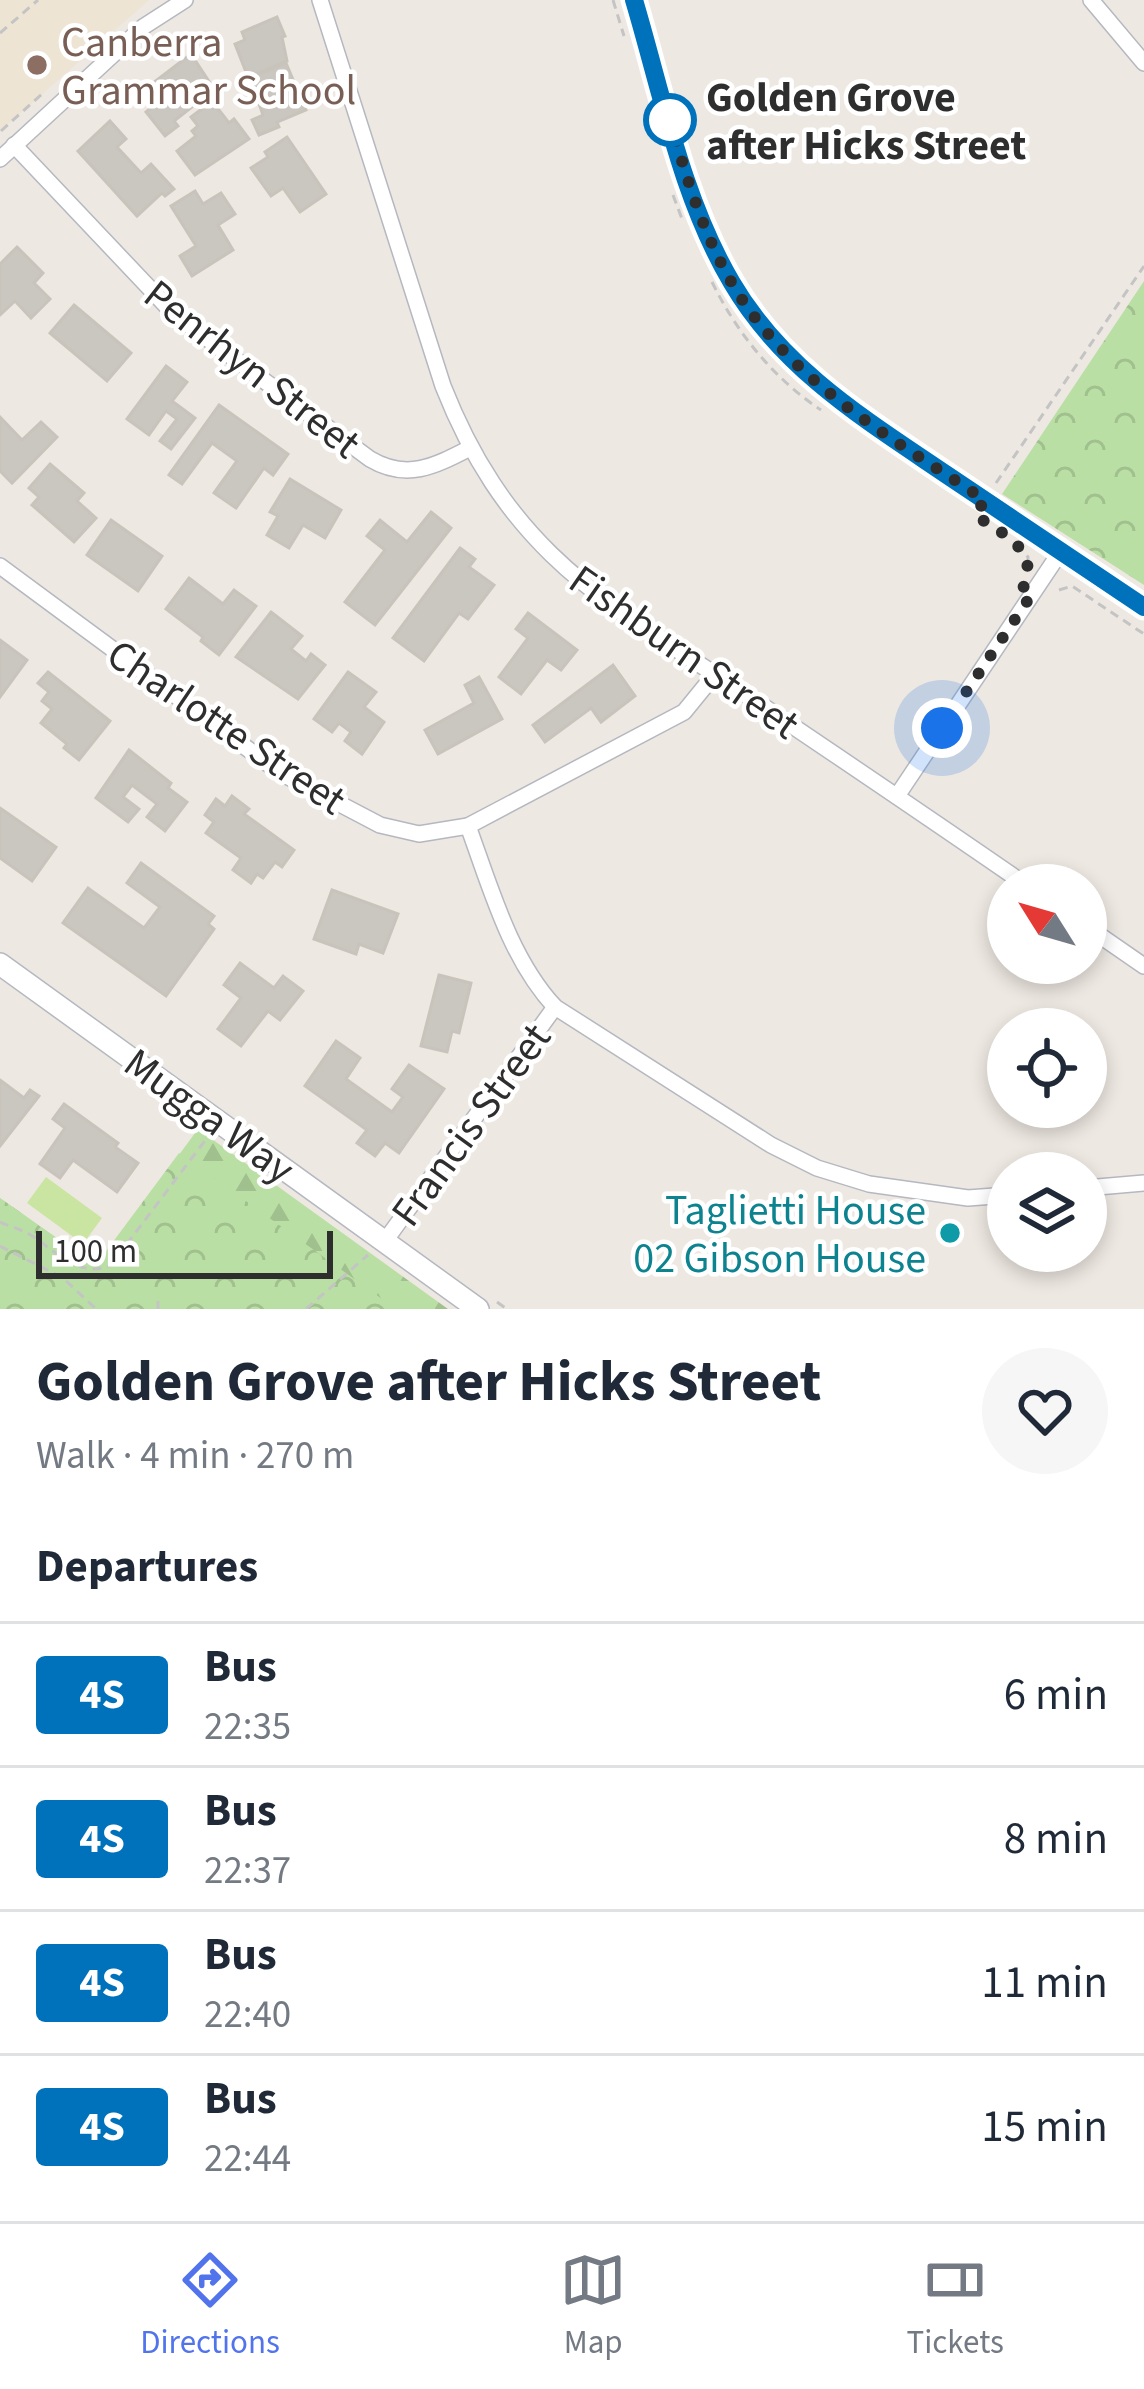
<!DOCTYPE html>
<html lang="en">
<head>
<meta charset="utf-8">
<style>
  body { margin:0; font-family:"Source Sans 3",sans-serif; background:#f6f6f7; color:#1f2937; height:100vh; display:flex; flex-direction:column; font-size:45px; white-space:nowrap }
  * { box-sizing:border-box; margin:0 }
  p { font-size:39px; color:#747a83 }
  .icon { flex:none; width:66px; height:66px; fill:none; stroke:currentColor; stroke-width:2; stroke-linecap:round; stroke-linejoin:round }
  .map { position:relative; height:1309px; overflow:hidden }
  .sheet { display:flex; flex-direction:column; background:#fff; flex:1 }
  .sheet>* { flex:none }
  .badge { padding:0 24px; border-radius:9px; font-size:42px; line-height:78px }
  .needle { width:78px; rotate:307deg }
  .tools { position:absolute; left:987px; top:864px; display:grid; gap:24px }
  .tools a { display:grid; place-items:center; width:120px; height:120px; border-radius:50%; background:#fff; box-shadow:0 6px 18px #0003; font-size:60px }
  .scale { position:absolute; left:36px; bottom:30px; width:297px; box-sizing:border-box; padding-left:12px; border:6px solid #2e2e2e; border-top:0; font-size:33px; line-height:42px; white-space:nowrap; color:#2e2e2e; -webkit-text-stroke:9px #fff; paint-order:stroke }
  .you { position:absolute; width:60px; height:60px; margin:-30px; border:9px solid #fff; border-radius:50%; background:#1a73e8; box-shadow:0 0 0 18px #1a73e833 }
  .map>.badge { position:absolute; translate:-50% -50%; box-shadow:0 0 0 6px #fff }
  h2 { padding:0 36px; font-size:45px; line-height:108px }
  .round { display:grid; place-items:center; flex:none; width:126px; height:126px; border-radius:63px; background:#f6f6f7 }
  .summary { display:flex; align-items:center; justify-content:space-between; height:204px; padding:0 36px }
  h1 { font-size:57px; font-weight:700; line-height:90px }
  ul { padding:0; list-style:none }
  li { display:flex; align-items:center; gap:36px; height:144px; padding:0 36px; border-top:3px solid #e0e1e3 }
  li div { flex:1 }
  li b { display:block; font-size:45px }
  li em { font-style:normal }
  li .badge { min-width:132px; font-weight:700; text-align:center }
  .tabs { display:flex; justify-content:space-around; align-items:center; height:168px; border-top:3px solid #e0e1e3; background:#fff; font-size:33px; color:#747a83 }
  .tabs a { display:grid; justify-items:center; gap:6px }
  .tabs .on { color:#5173ec }
  .map>svg:first-child { display:block }
</style>
</head>
<body>
<div class="map">
<svg width="1144" height="1309" viewBox="0 0 1144 1309">
  <defs>
    <pattern id="forest-firs" width="22" height="20" patternUnits="userSpaceOnUse" patternTransform="scale(3)"><rect width="22" height="20" fill="#badfa4"/><path d="M5 1l3.5 6h-7zM16 11l3.5 6h-7z" fill="#a0c08e"/></pattern>
    <pattern id="park-crowns" width="20" height="18" patternUnits="userSpaceOnUse" patternTransform="scale(3)"><rect width="20" height="18" fill="#badfa4"/><path d="M2 6a3 3 0 1 1 6 0M12 15a3 3 0 1 1 6 0" fill="none" stroke="#a0c08e"/></pattern>
  </defs>
  <rect width="100%" height="100%" fill="#eee8e2"/>
  <polygon fill="#ede4d3" points="0,0 149,0 0,131"/>
  <polygon fill="url(#forest-firs)" points="198,1129 448,1309 0,1309 0,1198 97,1266"/>
  <g fill="url(#park-crowns)">
    <polygon points="1144,281 1144,585 1002,494"/>
    <polygon points="179,1153 396,1309 0,1309 0,1198 95,1266"/>
  </g>
  <polygon fill="#cae5a1" points="46,1177 102,1218 83,1244 27,1203"/>
  <g fill="#cac6c0" stroke="#c9c4bb" stroke-width="3">
    <polygon points="277,17 285,36 282,37 287,61 248,77 235,44 245,40 242,32"/>
    <polygon points="191,54 210,83 192,97 197,103 174,121 178,126 165,136 146,112 164,97 153,83"/>
    <polygon points="286,63 306,110 277,122 279,127 259,135 252,120 263,115 250,78"/>
    <polygon points="212,101 229,123 234,119 249,139 195,175 177,151 196,136 192,131 198,126 191,117"/>
    <polygon points="110,121 126,139 117,147 141,173 151,164 174,189 165,196 162,193 137,216 78,151"/>
    <polygon points="287,137 326,194 300,212 283,188 271,196 251,168 268,157 265,152"/>
    <polygon points="195,191 203,204 221,193 235,214 218,225 233,250 192,276 180,256 196,246 171,206"/>
    <polygon points="17,247 43,273 34,283 50,299 31,318 15,301 0,315 0,264"/>
    <polygon points="74,305 131,353 107,381 50,333"/>
    <polygon points="166,366 187,382 172,401 195,418 171,449 160,441 177,419 166,411 149,435 127,419"/>
    <polygon points="219,405 288,454 273,475 264,468 236,508 214,493 237,461 212,443 182,484 169,475"/>
    <polygon points="0,417 22,440 41,422 57,437 12,483 0,471"/>
    <polygon points="50,464 84,493 77,501 96,518 74,542 32,505 39,497 29,488"/>
    <polygon points="290,479 341,510 325,538 303,525 289,548 267,535 278,516 270,512"/>
    <polygon points="431,512 451,528 375,625 345,602 385,550 367,536 380,520 407,542"/>
    <polygon points="111,520 162,556 138,591 87,555"/>
    <polygon points="460,548 475,559 469,567 494,585 468,619 459,613 424,661 393,638"/>
    <polygon points="189,578 223,604 234,590 256,606 219,655 201,641 203,637 166,609"/>
    <polygon points="271,612 302,636 291,649 306,661 311,654 325,665 298,699 236,657"/>
    <polygon points="528,613 577,650 561,670 547,660 521,694 499,677 528,638 516,629"/>
    <polygon points="0,640 27,660 0,697"/>
    <polygon points="613,665 635,696 601,722 591,708 545,742 533,725"/>
    <polygon points="48,672 110,721 79,760 64,748 67,744 41,723 52,709 42,701 49,692 38,683"/>
    <polygon points="348,672 376,692 364,707 384,722 362,754 345,741 351,732 339,723 332,732 314,719"/>
    <polygon points="479,677 502,719 438,754 425,730 474,703 465,685"/>
    <polygon points="129,750 171,783 168,788 187,802 165,831 147,817 157,804 132,785 123,797 139,809 128,822 96,798"/>
    <polygon points="232,796 249,809 244,814 294,850 282,867 275,862 263,878 257,874 251,883 233,870 241,858 206,833 214,822 205,815 216,799 225,806"/>
    <polygon points="0,808 56,847 32,881 0,858"/>
    <polygon points="141,863 214,916 208,924 214,929 166,996 63,923 88,888 144,928 160,907 127,883"/>
    <polygon points="332,890 398,914 383,953 359,944 356,954 314,939"/>
    <polygon points="240,963 274,988 283,976 303,991 280,1020 268,1011 241,1046 218,1029 241,998 224,985"/>
    <polygon points="439,975 471,983 459,1033 452,1031 447,1052 421,1046"/>
    <polygon points="336,1041 360,1058 346,1079 392,1112 403,1097 392,1089 409,1065 444,1089 399,1153 385,1143 375,1156 357,1143 367,1130 305,1086"/>
    <polygon points="0,1080 24,1098 30,1090 39,1096 0,1146"/>
    <polygon points="64,1104 118,1143 115,1147 138,1163 117,1192 73,1160 60,1178 40,1164 65,1128 53,1119"/>
  </g>
  <g fill="none" stroke-linecap="round" stroke-linejoin="round">
    <defs>
      <g id="minor">
        <path d="M320 0 443 386C512 561 614 606 760 704 849 764 938 824 1026 885"/>
        <path d="M634 0C681 159 700 287 835 398L1144 607"/>
        <polyline points="1091,0 1144,63"/>
        <path d="M14 145 174 314 370 459C407 481 435 466 470 448"/>
        <polyline points="0,159 143,27 185,0"/>
        <polyline points="0,566 279,772 380,825 419,834 468,826 684,712 715,674"/>
        <polyline points="897,796 1061,551"/>
        <path d="M468 826C490 886 510 959 555 1007L771 1145 817 1168 869 1184 968 1198 1008 1195"/>
        <polyline points="1086,926 1144,966"/>
        <polyline points="1086,1188 1144,1183"/>
        <polyline points="385,1241 555,1007"/>
      </g>
      <polyline id="secondary" points="0,964 478,1309"/>
    </defs>
    <use href="#minor" stroke="#b5b8c0" stroke-width="18"/>
    <use href="#secondary" stroke="#b5b8c0" stroke-width="24"/>
    <g stroke="#c4c4c4" stroke-width="3" stroke-dasharray="9 6" stroke-linecap="butt">
      <polyline points="613,0 624,36"/>
      <polyline points="0,33 38,0"/>
      <polyline points="1,131 43,93"/>
      <polyline points="673,195 682,219"/>
      <path d="M712 282C737 333 773 378 821 410"/>
      <polyline points="996,483 1144,266"/>
      <polyline points="1017,544 1028,557 1028,566"/>
      <polyline points="1059,590 1072,586 1144,634"/>
      <path d="M0 1222C9 1226 20 1229 29 1234 54 1249 79 1280 111 1265L207 1138"/>
      <polyline points="0,1246 63,1278 96,1309"/>
      <polyline points="497,1302 507,1309"/>
      <polyline points="158,1309 158,1301"/>
      <polyline points="306,1309 368,1255"/>
    </g>
    <use href="#minor" stroke="#fff" stroke-width="15"/>
    <use href="#secondary" stroke="#fff" stroke-width="21"/>
  </g>
  <g fill="none" stroke-linecap="round" stroke-linejoin="round">
    <defs>
      <path id="line" d="M634 0C662 94 682 199 732 283 783 370 866 420 947 475 1013 519 1079 563 1144 607"/>
    </defs>
    <use href="#line" stroke="#fff" stroke-width="27"/>
    <use href="#line" stroke="#0072bc" stroke-width="18"/>
    <path stroke="#2e2e2e" stroke-width="12" stroke-dasharray="0 21.6" d="M670 120C686 176 703 234 733 285 791 383 892 438 985 500L975 515C1003 534 1041 550 1023 588L1032 594 942 728"/>
  </g>
  <circle fill="#8d6e63" stroke="#fff" stroke-width="4.5" cx="37" cy="65" r="12"/>
  <circle fill="#fff" stroke="#0072bc" stroke-width="6" cx="670" cy="120" r="24"/>
  <circle fill="#0f9aa8" stroke="#fff" stroke-width="4.5" cx="950" cy="1233" r="12"/>
  <g text-anchor="middle" stroke-width="9" stroke-linejoin="round" paint-order="stroke">
    <g font-size="42" fill="#785e54" stroke="#fff" text-anchor="start">
      <text x="61" y="56">Canberra<tspan x="61" dy="48">Grammar School</tspan></text>
    </g>
    <g font-size="42" font-weight="bold" fill="#2e2e2e" stroke="#fff" text-anchor="start">
      <text x="706" y="111">Golden Grove<tspan x="706" dy="48">after Hicks Street</tspan></text>
    </g>
    <g font-size="42" fill="#2e2e2e" stroke="#fff">
      <text transform="translate(253 368) rotate(38)" y="15">Penrhyn Street</text>
      <text transform="translate(685 651) rotate(35)" y="15">Fishburn Street</text>
      <text transform="translate(227 726) rotate(34)" y="15">Charlotte Street</text>
      <text transform="translate(210 1115) rotate(36)" y="15">Mugga Way</text>
      <text transform="translate(470 1124) rotate(-54)" y="15">Francis Street</text>
    </g>
    <g font-size="42" fill="#0d838f" stroke="#fff" text-anchor="end">
      <text x="926" y="1224">Taglietti House<tspan x="926" dy="48">02 Gibson House</tspan></text>
    </g>
  </g>
</svg>
<div class="tools">
<a><svg class="needle" viewBox="-14 -14 28 28"><path d="M0-13l5 13h-10z" fill="#e53935"/><path d="M0 13l5-13h-10z" fill="#747a83"/></svg></a>
<a><svg class="icon" aria-label="locate" viewBox="0 0 24 24"><circle cx="12" cy="12" r="6"/><path d="M12 2v4M12 18v4M2 12h4M18 12h4"/></svg></a>
<a><svg class="icon" aria-label="layers" viewBox="0 0 24 24"><path d="M12 4l9 5-9 5-9-5zM3 14l9 5 9-5"/></svg></a>
</div>
<div class="scale">100 m</div>
<div class="you" style="left:942px;top:728px"></div>
</div>
<section class="sheet">
<div class="summary"><div><h1>Golden Grove after Hicks Street</h1><p>Walk · 4 min · 270 m</p></div><a class="round"><svg class="icon" aria-label="heart" viewBox="0 0 24 24"><path d="M12 20l-8-8c-3-5 5-10 8-4 3-6 11-1 8 4z"/></svg></a></div>
<h2>Departures</h2>
<ul>
<li><span class="badge" style="background:#0072bc;color:#fff">4S</span><div><b>Bus</b><p>22:35</p></div><em>6 min</em></li>
<li><span class="badge" style="background:#0072bc;color:#fff">4S</span><div><b>Bus</b><p>22:37</p></div><em>8 min</em></li>
<li><span class="badge" style="background:#0072bc;color:#fff">4S</span><div><b>Bus</b><p>22:40</p></div><em>11 min</em></li>
<li><span class="badge" style="background:#0072bc;color:#fff">4S</span><div><b>Bus</b><p>22:44</p></div><em>15 min</em></li>
</ul>
</section>
<nav class="tabs">
<a class="on"><svg class="icon" aria-label="directions" viewBox="0 0 24 24"><path d="M12 3l9 9-9 9-9-9zM9 14v-3h6M13 9l2 2-2 2"/></svg>Directions</a>
<a><svg class="icon" aria-label="map" viewBox="0 0 24 24"><path d="M3 6l6-2 6 2 6-2v14l-6 2-6-2-6 2zM9 4v14M15 6v14"/></svg>Map</a>
<a><svg class="icon" aria-label="tickets" viewBox="0 0 24 24"><path d="M3 7h18v10H3zM15 7v10"/></svg>Tickets</a>
</nav>
</body>
</html>
